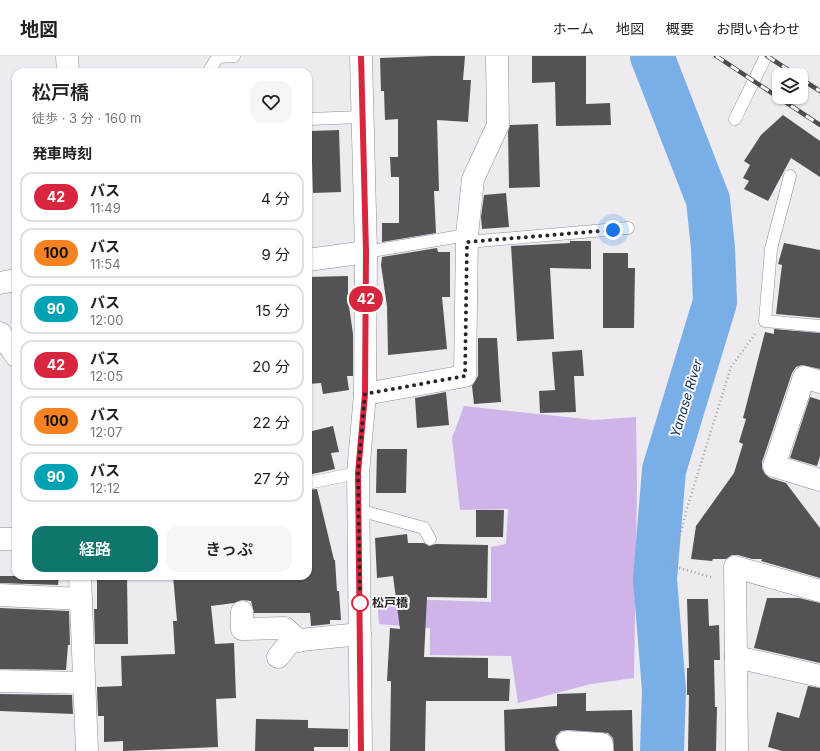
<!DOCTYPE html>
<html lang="ja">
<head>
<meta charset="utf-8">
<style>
  body { margin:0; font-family:Inter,"Noto Sans JP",sans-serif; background:#f6f6f6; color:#222; height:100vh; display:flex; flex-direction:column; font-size:15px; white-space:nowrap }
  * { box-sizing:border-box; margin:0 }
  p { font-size:13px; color:#767676 }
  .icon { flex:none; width:22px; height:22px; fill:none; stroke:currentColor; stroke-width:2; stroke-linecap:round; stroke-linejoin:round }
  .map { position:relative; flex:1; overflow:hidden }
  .side { position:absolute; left:12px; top:12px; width:300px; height:512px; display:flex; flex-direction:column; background:#fff; border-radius:12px; box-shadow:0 1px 3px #0004 }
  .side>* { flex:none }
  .badge { padding:0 8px; border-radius:13px; font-size:14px; line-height:26px }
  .controls { position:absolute; left:772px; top:12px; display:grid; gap:8px }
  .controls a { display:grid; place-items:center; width:36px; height:36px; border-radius:8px; background:#fff; box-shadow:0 1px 3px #0004; font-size:20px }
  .you { position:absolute; width:20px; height:20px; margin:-10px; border:3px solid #fff; border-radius:50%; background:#1a73e8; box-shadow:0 0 0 6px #1a73e833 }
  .map>.badge { position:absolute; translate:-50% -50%; box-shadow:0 0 0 2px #fff }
  h2 { padding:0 20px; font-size:15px; line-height:36px }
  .round { display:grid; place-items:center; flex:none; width:42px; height:42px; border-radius:12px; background:#f6f6f6 }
  .head { display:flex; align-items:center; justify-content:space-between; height:68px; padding:0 20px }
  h1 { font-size:19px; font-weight:600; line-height:30px }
  .cta { display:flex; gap:8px; margin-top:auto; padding:8px 20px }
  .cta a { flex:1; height:46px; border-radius:12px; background:#0f766e; color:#fff; font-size:16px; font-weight:600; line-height:46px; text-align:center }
  .cta a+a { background:#f6f6f6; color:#222 }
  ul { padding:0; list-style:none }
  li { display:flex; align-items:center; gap:12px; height:50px; margin:0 8px 6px; padding:0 12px; border:2px solid #e0e0e0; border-radius:12px }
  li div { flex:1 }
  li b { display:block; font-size:15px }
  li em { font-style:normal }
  li .badge { min-width:44px; font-weight:700; text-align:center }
  header { display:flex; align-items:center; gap:24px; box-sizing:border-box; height:56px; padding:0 20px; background:#fff; border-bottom:1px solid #e0e0e0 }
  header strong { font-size:19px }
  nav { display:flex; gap:22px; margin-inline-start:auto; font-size:14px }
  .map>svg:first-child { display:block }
</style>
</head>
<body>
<header>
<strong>地図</strong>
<nav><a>ホーム</a><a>地図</a><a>概要</a><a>お問い合わせ</a></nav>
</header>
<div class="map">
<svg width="820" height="695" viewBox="0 0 820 695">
  <rect width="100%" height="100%" fill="#edebf0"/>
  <polygon fill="#ceb4e8" points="464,350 594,364 636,361 637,431 634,622 591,628 518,647 511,600 430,599 430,572 379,568 377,542 491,546 491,491 506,488 508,453 460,454 452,382"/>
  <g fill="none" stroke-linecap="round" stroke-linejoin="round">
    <polyline stroke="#7aaee6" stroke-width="44" points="652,0 708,144 713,192 715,246 664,414 655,523 664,634 662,695"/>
  </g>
  <g fill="#545256">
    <polygon points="432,0 465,0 463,24 471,24 468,66 437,64 439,135 434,135 436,177 382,186 382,167 399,167 399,121 391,121 390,101 398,101 398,63 385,64 384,35 381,35 380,2"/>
    <polygon points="532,0 586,0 586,48 610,47 611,69 556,70 555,26 532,27"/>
    <polygon points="783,59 820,85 820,121 791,102 768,145 744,133 749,125 743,122 750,109 744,105 761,79"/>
    <polygon points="538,68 540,131 509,132 508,76 510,69"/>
    <polygon points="339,74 341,136 313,137 311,75"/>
    <polygon points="506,137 509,171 482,173 481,161 484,139"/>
    <polygon points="570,185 591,185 591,213 550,212 554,283 517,285 511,190 570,187"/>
    <polygon points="784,187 820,194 820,262 776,258 782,209 778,208"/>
    <polygon points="437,192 438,196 450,196 450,241 442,241 447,293 388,299 387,250 381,209 382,201"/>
    <polygon points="603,197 628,197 628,212 635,212 634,272 603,272"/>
    <polygon points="348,220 348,243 353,278 353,320 347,320 349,334 323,338 321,327 308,328 308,221"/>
    <polygon points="774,273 820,277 820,313 802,309 796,311 792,317 762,406 762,412 765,418 770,422 786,427 820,472 820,522 761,505 762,503 752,503 738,499 732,499 726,503 713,503 712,505 691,503 696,470 734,417 743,388 739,386 746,363 743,362 765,276 774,278"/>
    <polygon points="478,282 497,282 501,346 474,348 472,330 478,320"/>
    <polygon points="582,294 584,320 574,320 576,356 540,357 539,335 555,334 552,296"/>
    <polygon points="446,336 449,369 417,372 415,342"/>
    <polygon points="810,341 820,344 820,400 817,410 790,402"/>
    <polygon points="333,370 339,396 331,397 335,413 308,419 308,376"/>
    <polygon points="377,393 407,393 406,437 376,437"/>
    <polygon points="317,433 334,504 335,504 337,535 339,535 341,564 330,564 330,568 311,570 310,557 254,557 251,545 242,544 234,547 211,550 215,588 234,587 236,642 216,643 218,691 123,695 123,685 104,686 104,660 98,660 97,631 122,630 121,600 175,598 173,565 177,565 173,520 309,520 308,434"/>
    <polygon points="476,454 504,454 503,481 476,481"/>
    <polygon points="407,478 408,487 424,487 429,490 436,488 488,489 487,542 427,541 424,601 488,602 488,622 510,623 509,645 426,645 425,695 390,695 391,625 387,625 390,572 400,573 393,520 377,522 375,482"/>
    <polygon points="0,520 59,520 58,529 0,527"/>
    <polygon points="97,520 127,520 128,588 95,588 94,553 97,553"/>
    <polygon points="767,542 799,542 820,547 820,607 754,592"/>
    <polygon points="687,543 708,543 709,570 719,569 720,604 714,604 715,651 717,651 716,695 688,695 689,639 687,639 687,612 689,612"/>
    <polygon points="0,552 69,555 70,589 68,589 66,614 0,613"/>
    <polygon points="808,630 820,632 820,695 782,695 768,691 777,656 799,662"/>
    <polygon points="586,637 586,655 632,654 633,695 614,695 613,682 608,677 568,674 561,675 556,680 555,686 559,695 505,695 504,654 557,650 557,638"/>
    <polygon points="0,638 72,639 73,658 0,655"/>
    <polygon points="256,663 308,664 308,672 348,673 348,691 314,691 314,695 255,695"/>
  </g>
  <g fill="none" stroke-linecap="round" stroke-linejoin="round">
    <defs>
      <g id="service">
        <polyline points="210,16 210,13 218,1 234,0"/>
        <polyline points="308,63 363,61"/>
        <polyline points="735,63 766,0"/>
        <polyline points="790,120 771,193 765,265 820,270"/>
        <polyline points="467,186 628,172"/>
        <polyline points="366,196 467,179"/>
        <polyline points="308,427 358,417"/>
        <polyline points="359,454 424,472 430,483"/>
      </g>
      <g id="minor">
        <polyline points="67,0 68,16"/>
        <polyline points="308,204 366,196"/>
        <polyline points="0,227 16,224"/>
        <polyline points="0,277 16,300"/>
        <polyline points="820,326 804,321 774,410 820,424"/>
        <polyline points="365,338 465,320 467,179 473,123 498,69 497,0"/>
        <polyline points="0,483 16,483"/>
        <polyline points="80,520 87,695"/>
        <polyline points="0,539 80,543"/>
        <polyline points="242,556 242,573 285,572 299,585"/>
        <polyline points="278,601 291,585 360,578"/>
        <polyline points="736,601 820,620"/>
        <polyline points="0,625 83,627"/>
        <polyline points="567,686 602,688 602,695"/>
        <polyline points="737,695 735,511 820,535"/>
      </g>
      <polyline id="tertiary" points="361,695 358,417 365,338 366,196 361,0"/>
    </defs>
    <use href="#service" stroke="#8f8d92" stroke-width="13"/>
    <use href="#minor" stroke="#8f8d92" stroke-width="23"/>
    <use href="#tertiary" stroke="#8f8d92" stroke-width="23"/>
    <polyline stroke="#a2a1a5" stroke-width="2.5" stroke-dasharray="1 3" stroke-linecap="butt" points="711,521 672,510 687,452 731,311 755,278"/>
    <use href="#service" stroke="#fff" stroke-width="12"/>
    <use href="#minor" stroke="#fff" stroke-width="22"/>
    <use href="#tertiary" stroke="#fff" stroke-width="22"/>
    <defs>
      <g id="rail">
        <polyline points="716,0 820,69"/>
        <polyline points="767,0 796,19"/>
        <polyline points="801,23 820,35"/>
      </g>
    </defs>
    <use href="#rail" stroke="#4c4b4d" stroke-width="4.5"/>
    <use href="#rail" stroke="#faf8fd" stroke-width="3" stroke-dasharray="9" stroke-linecap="butt"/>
  </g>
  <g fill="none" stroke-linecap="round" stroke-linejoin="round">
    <defs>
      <polyline id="line" points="361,695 358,417 365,338 366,196 361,0"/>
    </defs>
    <use href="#line" stroke="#fff" stroke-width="9"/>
    <use href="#line" stroke="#d7263d" stroke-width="6"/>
    <polyline stroke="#262527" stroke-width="4" stroke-dasharray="0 7.2" points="360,547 358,417 365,338 465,320 467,186 613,174"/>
  </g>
  <circle fill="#fff" stroke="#d7263d" stroke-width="2" cx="360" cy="547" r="8"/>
  <g text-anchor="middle" stroke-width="4" stroke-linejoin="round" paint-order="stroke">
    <g font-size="12" font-weight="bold" fill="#262527" stroke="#faf8fd" text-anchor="start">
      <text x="372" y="551">松戸橋</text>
    </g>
    <g font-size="13" font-style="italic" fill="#082e52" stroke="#faf8fd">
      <text transform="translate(686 342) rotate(-73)" y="5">Yanase River</text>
    </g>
  </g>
</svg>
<div class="controls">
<a><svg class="icon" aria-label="layers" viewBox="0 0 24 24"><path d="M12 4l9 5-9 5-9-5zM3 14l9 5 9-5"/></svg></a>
</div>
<div class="you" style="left:613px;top:174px"></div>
<b class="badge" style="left:366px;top:243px;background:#d7263d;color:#fff">42</b>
<section class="side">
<div class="head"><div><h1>松戸橋</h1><p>徒歩 · 3 分 · 160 m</p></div><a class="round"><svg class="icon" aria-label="heart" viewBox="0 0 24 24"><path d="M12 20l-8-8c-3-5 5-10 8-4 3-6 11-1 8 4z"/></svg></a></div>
<h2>発車時刻</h2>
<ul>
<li><span class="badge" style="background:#d7263d;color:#fff">42</span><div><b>バス</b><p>11:49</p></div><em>4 分</em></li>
<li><span class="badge" style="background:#f58220;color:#111">100</span><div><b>バス</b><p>11:54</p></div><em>9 分</em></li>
<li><span class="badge" style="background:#00a3b4;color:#fff">90</span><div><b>バス</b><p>12:00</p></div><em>15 分</em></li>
<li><span class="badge" style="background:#d7263d;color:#fff">42</span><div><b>バス</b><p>12:05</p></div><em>20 分</em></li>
<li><span class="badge" style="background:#f58220;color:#111">100</span><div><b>バス</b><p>12:07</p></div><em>22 分</em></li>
<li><span class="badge" style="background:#00a3b4;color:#fff">90</span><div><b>バス</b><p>12:12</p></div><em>27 分</em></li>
</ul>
<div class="cta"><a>経路</a><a>きっぷ</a></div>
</section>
</div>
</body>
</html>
